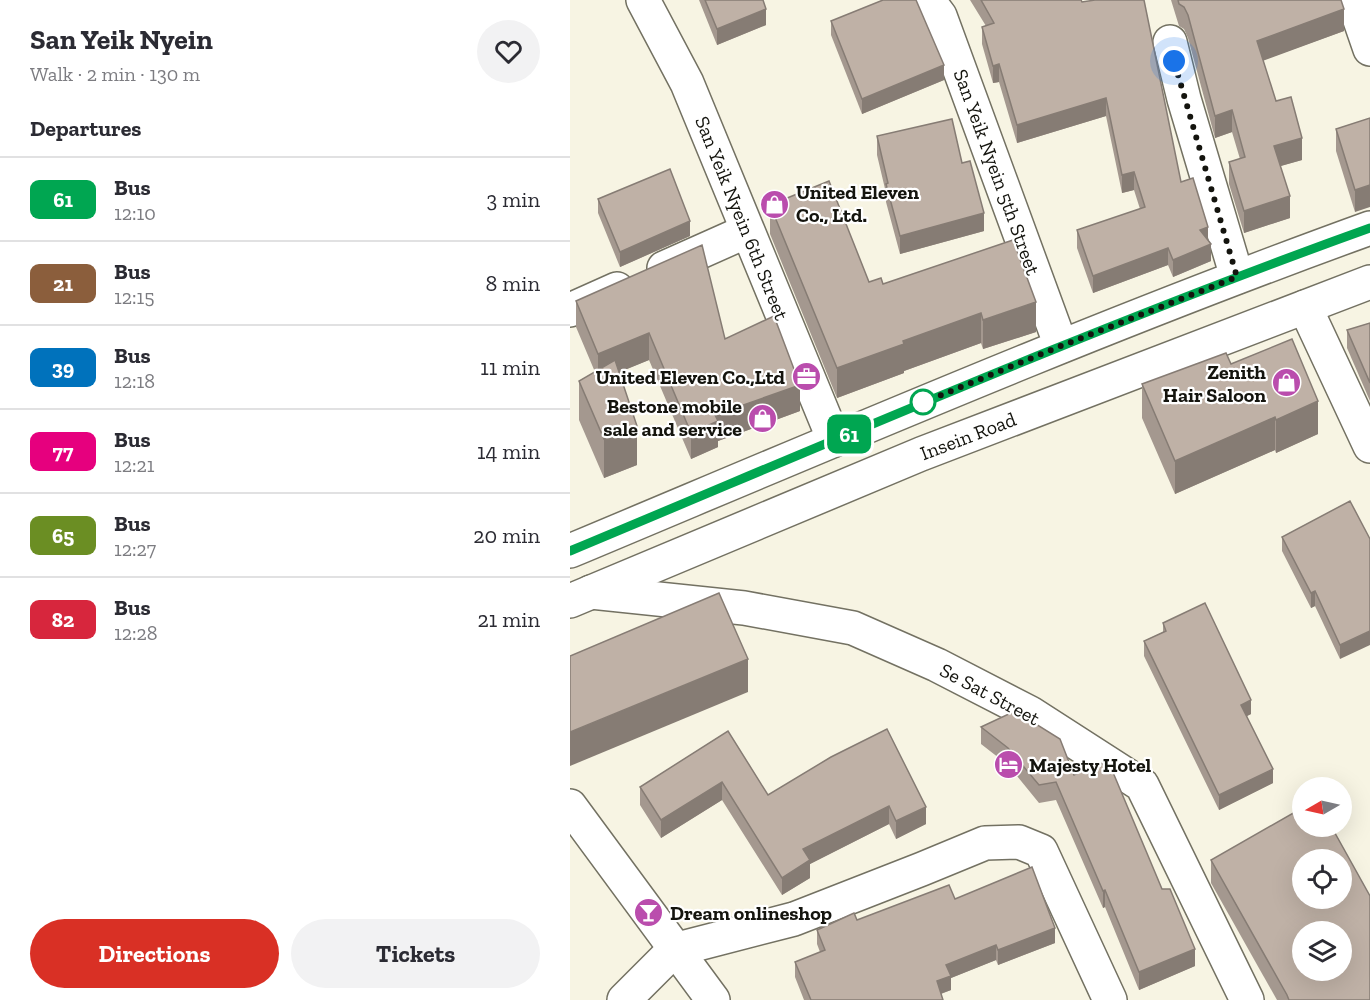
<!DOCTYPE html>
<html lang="en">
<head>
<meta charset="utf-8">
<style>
  body { margin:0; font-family:"Zilla Slab",serif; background:#f2f2f3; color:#2b2b33; height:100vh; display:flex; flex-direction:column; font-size:22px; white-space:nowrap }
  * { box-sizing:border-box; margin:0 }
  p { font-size:20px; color:#7c7c81 }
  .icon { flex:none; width:33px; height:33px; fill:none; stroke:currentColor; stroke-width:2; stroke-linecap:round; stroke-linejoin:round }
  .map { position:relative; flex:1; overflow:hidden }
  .side { display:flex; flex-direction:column; background:#fff; width:570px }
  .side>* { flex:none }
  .badge { padding:0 12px; border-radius:9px; font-size:21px; line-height:39px }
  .needle { width:39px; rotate:261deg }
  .fabs { position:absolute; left:722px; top:777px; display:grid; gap:12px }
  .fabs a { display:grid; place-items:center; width:60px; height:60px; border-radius:50%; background:#fff; box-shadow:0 6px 24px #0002; font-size:30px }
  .you { position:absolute; width:30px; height:30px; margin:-15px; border:4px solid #fff; border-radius:50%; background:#1a73e8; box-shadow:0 0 0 9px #1a73e833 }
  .map>.badge { position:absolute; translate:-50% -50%; box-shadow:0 0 0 3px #fff }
  h2 { padding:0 30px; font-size:22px; line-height:54px }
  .round { display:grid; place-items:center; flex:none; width:63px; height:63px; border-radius:32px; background:#f2f2f3 }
  .summary { display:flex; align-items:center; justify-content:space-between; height:102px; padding:0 30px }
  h1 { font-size:28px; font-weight:700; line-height:45px }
  .action { display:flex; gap:12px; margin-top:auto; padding:12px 30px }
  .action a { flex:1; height:69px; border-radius:36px; background:#d93025; color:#fff; font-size:24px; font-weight:700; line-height:69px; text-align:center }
  .action a+a { background:#f2f2f3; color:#2b2b33 }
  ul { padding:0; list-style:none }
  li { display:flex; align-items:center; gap:18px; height:84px; padding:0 30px; border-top:2px solid #e1e1e2 }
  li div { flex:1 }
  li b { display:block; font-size:22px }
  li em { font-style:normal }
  li .badge { min-width:66px; font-weight:700; text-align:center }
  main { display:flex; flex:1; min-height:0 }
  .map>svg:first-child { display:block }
</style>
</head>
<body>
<main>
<section class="side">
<div class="summary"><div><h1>San Yeik Nyein</h1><p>Walk · 2 min · 130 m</p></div><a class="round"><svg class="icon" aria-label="heart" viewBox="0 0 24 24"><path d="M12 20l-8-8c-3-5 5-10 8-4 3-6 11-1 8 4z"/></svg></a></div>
<h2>Departures</h2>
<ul>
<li><span class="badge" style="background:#00a651;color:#fff">61</span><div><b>Bus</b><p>12:10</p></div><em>3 min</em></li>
<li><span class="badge" style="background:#8b5e3c;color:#fff">21</span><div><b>Bus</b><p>12:15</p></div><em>8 min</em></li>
<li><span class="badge" style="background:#0072bc;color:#fff">39</span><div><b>Bus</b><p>12:18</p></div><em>11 min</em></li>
<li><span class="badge" style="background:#e6007e;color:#fff">77</span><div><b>Bus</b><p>12:21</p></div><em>14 min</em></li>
<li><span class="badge" style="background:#6b8e23;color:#fff">65</span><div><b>Bus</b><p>12:27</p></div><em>20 min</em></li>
<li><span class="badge" style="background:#d7263d;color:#fff">82</span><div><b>Bus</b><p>12:28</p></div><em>21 min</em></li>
</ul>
<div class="action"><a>Directions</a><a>Tickets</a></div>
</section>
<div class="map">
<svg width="800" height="1000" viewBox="0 0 800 1000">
  <rect width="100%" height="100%" fill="#f7f4e3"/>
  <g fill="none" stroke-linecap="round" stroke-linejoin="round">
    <defs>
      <g id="minor">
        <polyline points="73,0 117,83 264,440"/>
        <polyline points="358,0 370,16 491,346"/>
        <polyline points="783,0 800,49"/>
        <polyline points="600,42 614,99 667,277"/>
        <polyline points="94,268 177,231"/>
        <polyline points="735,307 800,446"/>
        <polyline points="0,310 47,289"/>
        <polyline points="21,592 174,608 283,628 367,665 460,713 572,785 677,1000"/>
        <polyline points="0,806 143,1000"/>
        <polyline points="104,950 224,919 352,869 415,843 449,842 471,851 540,1000"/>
        <polyline points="54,1000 104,950"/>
      </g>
      <g id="major">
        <path d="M0 551C265 440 529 326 800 228"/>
        <polyline points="0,601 351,454 800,282"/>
      </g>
    </defs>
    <use href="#minor" stroke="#737162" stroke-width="36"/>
    <use href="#major" stroke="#737162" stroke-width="36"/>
    <use href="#minor" stroke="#fff" stroke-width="33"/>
    <use href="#major" stroke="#fff" stroke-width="33"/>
  </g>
  <g fill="#a4988f">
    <polygon points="129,0 193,0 196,25 147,45"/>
    <polygon points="400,0 511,0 611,182 638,240 641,261 603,277 598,265 523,293 507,248 507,230 570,209 564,190 552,193 536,116 447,143 429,82 423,83 412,44 412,27 416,26"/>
    <polygon points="601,0 771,0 774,31 693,60 706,101 732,160 710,166 720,218 674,233 659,184 659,162 670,159 662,132 645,138 618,38 614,29 609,26"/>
    <polygon points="261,21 374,80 292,114 261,35"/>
    <polygon points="800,118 785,212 766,151 766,129"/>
    <polygon points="307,136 392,163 414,231 330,254 316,202 316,193 307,155"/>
    <polygon points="28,199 120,236 50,267 28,213"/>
    <polygon points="200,205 299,282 313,284 466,332 413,349 411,343 334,371 334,373 267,398 200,234"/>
    <polygon points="6,301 155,339 230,411 148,441 148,447 121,459 79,360 49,372 67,465 34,478 9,420 9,381 25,372 6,327"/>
    <polygon points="800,323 800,401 777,348 777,330"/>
    <polygon points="661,364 748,434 706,453 705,450 605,494 572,418 572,384"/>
    <polygon points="712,537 800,539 770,659 745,606 741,608 712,551"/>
    <polygon points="593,623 681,714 677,716 703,783 649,810 574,656 574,641 593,632"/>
    <polygon points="411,727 504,775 625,966 569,990 535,907 533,908 486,800 469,803 438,765 411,744"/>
    <polygon points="158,731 198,795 261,757 356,824 326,839 319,824 240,864 240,878 212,895 152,800 91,838 70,805 70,787"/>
    <polygon points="641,860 800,1000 707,1000 641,883"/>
    <polygon points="385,899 485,943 428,965 426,960 381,978 381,990 371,994 373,1000 234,1000 225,977 225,962 250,952 247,944 247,930"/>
  </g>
  <g fill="#867c74">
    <polygon points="196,9 196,25 147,45 147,29"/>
    <polygon points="774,9 774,31 687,63 687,41"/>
    <polygon points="429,64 429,82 423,83 423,66"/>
    <polygon points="374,65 374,80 292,114 292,99"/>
    <polygon points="536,98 536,116 447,143 447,125"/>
    <polygon points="662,110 662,132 645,138 645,116"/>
    <polygon points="732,138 732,160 704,168 704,146"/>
    <polygon points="564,172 564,190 552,193 552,175"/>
    <polygon points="800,185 800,207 785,212 785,190"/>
    <polygon points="720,196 720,218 674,233 674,211"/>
    <polygon points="414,213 414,231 330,254 330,236"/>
    <polygon points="120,221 120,236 50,267 50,252"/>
    <polygon points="638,227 638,245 630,230"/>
    <polygon points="641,244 641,261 603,277 603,260"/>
    <polygon points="598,248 598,265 523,293 523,276"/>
    <polygon points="466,302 466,332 413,349 413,320"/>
    <polygon points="411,313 411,343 334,371 334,373 267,398 267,368 333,341"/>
    <polygon points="79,333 79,360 28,381 28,354"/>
    <polygon points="230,385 230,411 148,441 148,447 121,459 121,433 145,415"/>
    <polygon points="748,401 748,434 706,453 706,420"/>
    <polygon points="705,417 705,450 605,494 605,461"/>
    <polygon points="67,426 67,465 34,478 34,439"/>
    <polygon points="745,591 745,606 741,608 741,593"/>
    <polygon points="800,631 800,645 770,659 770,645"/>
    <polygon points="178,659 178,692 0,766 0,732"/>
    <polygon points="681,700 681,714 671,719 671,705"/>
    <polygon points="703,769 703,783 649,810 649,795"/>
    <polygon points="152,782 152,800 91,838 91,820"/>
    <polygon points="319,806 319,824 240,864 240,878 212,895 212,878 233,849"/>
    <polygon points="356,807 356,824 326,839 326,821"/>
    <polygon points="535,890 535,907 533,908 533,891"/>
    <polygon points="485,928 485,943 428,965 428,950"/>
    <polygon points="426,945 426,960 381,978 381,990 367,995 367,981 376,965"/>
    <polygon points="625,949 625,966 569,990 569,972"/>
  </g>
  <g fill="#bfb1a6" stroke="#867c74" stroke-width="1.5" fill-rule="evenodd">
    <polygon points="135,0 193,0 196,9 147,29"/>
    <polygon points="313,0 346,0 374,65 292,99 261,21"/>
    <polygon points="411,0 511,0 512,2 525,0 574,0 611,182 623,178 638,227 630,230 641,244 603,260 598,248 523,276 507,230 575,207 564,172 552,175 536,98 447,125 429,64 423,66 412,27 424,23"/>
    <polygon points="608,0 771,0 774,9 687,41 706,101 721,97 732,138 704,146 720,196 674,211 659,162 675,157 662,110 645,116 618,15 614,7 609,4"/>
    <polygon points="800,118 800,185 785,190 766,129"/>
    <polygon points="382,119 392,163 400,161 414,213 330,236 316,184 318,183 307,136"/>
    <polygon points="100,169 120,221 50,252 28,199"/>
    <polygon points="259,181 299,282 311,278 313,284 443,240 466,302 413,320 411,313 333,341 334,344 267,368 200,205"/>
    <polygon points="132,245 155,339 204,316 230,385 145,415 148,421 121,433 79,333 28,354 6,301"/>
    <polygon points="800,323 800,383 777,330"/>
    <polygon points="722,339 748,401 706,420 705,417 605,461 572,384 656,353 661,364"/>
    <polygon points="45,360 67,426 34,439 9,381"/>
    <polygon points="780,501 800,539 800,631 770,645 745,591 741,593 712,537"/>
    <polygon points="149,593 178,659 0,732 0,656"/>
    <polygon points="635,603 681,700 671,705 703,769 649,795 574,641 596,631 593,623"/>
    <polygon points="445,711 490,739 504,775 531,763 542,770 592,889 600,889 625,949 569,972 535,890 533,891 486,782 469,785 438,748 411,727"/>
    <polygon points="317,729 356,807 326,821 319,806 233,849 240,860 212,878 152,782 91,820 70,787 158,731 198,795 261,757"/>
    <path d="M732 808V826H761L800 896V1000H719L717 995 641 860ZM732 860H771V898H732ZM732 932H771V970H732Z"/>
    <polygon points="462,867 485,928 428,950 426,945 376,965 381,976 367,981 373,1000 241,1000 225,962 255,950 247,930 284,913 287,920 379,885 385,899"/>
  </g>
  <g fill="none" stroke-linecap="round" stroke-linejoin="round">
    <defs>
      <path id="line" d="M0 551C266 440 529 325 800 228"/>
    </defs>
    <use href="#line" stroke="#fff" stroke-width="14"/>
    <use href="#line" stroke="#00a651" stroke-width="9"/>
    <polyline stroke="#14140e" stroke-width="6" stroke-dasharray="0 10.8" points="353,402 347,405 491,346 667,277 604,61"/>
  </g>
  <defs>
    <symbol id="shop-disc" viewBox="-11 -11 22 22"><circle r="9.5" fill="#ba4dad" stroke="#fff"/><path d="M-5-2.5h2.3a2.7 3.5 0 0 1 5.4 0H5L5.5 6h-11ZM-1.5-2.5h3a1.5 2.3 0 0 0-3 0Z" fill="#fff"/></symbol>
    <symbol id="office-disc" viewBox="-11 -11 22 22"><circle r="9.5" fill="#ba4dad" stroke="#fff"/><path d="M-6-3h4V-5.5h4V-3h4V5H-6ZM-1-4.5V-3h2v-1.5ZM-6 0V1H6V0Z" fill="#fff"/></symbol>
    <symbol id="hotel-disc" viewBox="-11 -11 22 22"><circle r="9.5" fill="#ba4dad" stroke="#fff"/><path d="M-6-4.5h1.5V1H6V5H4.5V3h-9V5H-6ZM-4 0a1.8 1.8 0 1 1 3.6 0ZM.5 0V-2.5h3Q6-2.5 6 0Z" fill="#fff"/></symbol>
    <symbol id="bar-disc" viewBox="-11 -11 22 22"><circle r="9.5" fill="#ba4dad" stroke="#fff"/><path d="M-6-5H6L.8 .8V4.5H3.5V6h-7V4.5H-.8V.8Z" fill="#fff"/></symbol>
  </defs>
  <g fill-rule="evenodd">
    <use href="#shop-disc" x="188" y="188" width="33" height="33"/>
    <use href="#office-disc" x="220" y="360" width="33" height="33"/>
    <use href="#shop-disc" x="700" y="366" width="33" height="33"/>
    <use href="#shop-disc" x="176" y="402" width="33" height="33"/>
    <use href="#hotel-disc" x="422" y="748" width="33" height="33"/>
    <use href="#bar-disc" x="62" y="896" width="33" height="33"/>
  </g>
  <circle fill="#fff" stroke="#00a651" stroke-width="3" cx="353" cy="402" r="12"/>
  <g text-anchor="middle" stroke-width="4.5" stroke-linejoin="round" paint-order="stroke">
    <g font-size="20" fill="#14140e" stroke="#fff">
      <text transform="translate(427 172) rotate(70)" y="7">San Yeik Nyein 5th Street</text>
      <text transform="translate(172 218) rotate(68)" y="7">San Yeik Nyein 6th Street</text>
      <text transform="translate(398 436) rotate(-21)" y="7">Insein Road</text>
      <text transform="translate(420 694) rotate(28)" y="7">Se Sat Street</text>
    </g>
    <g font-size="20" font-weight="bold" fill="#14140e" stroke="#fff" text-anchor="start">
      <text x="226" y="199">United Eleven<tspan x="226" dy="23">Co., Ltd.</tspan></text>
      <text x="696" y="379" text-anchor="end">Zenith<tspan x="696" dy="23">Hair Saloon</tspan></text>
      <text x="215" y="384" text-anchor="end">United Eleven Co.,Ltd</text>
      <text x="172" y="413" text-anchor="end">Bestone mobile<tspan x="172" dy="23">sale and service</tspan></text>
      <text x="459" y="772">Majesty Hotel</text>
      <text x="100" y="920">Dream onlineshop</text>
    </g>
  </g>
</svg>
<div class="fabs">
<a><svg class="needle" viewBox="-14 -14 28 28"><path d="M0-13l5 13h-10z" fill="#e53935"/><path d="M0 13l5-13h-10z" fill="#7c7c81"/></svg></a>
<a><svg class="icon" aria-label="locate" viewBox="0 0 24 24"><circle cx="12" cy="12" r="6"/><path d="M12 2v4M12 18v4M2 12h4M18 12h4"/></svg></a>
<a><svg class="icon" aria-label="layers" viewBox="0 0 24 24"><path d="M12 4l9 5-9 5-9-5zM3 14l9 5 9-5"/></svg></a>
</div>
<div class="you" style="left:604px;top:61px"></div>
<b class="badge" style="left:279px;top:434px;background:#00a651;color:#fff">61</b>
</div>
</main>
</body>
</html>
